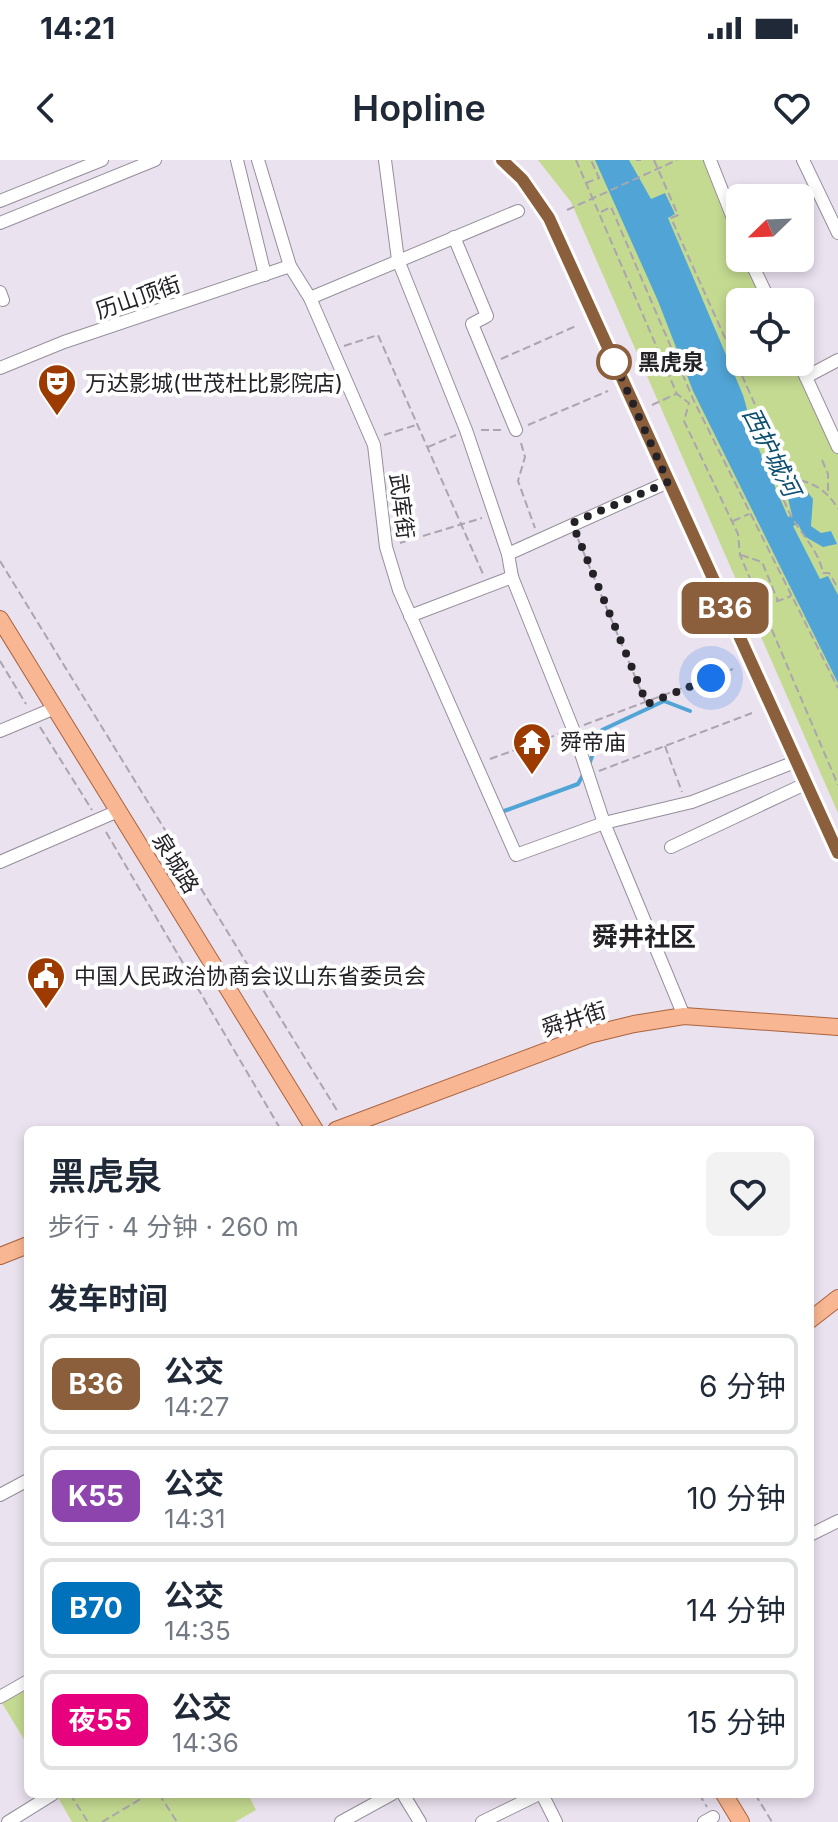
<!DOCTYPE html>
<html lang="zh">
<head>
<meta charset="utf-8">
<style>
  body { margin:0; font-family:Inter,"Noto Sans SC",sans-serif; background:#f2f2f3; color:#1f2937; height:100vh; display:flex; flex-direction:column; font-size:30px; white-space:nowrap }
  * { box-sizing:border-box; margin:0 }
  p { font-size:26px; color:#747a83 }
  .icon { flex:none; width:44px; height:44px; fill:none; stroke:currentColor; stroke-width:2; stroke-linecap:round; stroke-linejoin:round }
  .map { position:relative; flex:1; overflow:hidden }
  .details { position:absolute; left:24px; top:966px; width:790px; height:672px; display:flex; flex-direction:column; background:#fff; border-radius:12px; box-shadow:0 4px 12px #0003 }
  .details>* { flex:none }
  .badge { padding:0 16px; border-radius:12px; font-size:28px; line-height:52px }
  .needle { width:52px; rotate:247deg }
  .fabs { position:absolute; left:726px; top:24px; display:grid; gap:16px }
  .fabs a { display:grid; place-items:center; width:88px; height:88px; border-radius:12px; background:#fff; box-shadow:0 4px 12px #0003; font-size:40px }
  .you { position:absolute; width:40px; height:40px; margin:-20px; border:6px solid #fff; border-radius:50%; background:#1a73e8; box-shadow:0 0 0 12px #1a73e833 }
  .map>.badge { position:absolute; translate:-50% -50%; box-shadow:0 0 0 4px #fff }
  h2 { padding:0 24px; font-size:30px; line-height:72px }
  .round { display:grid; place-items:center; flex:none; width:84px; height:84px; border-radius:12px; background:#f2f2f3 }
  .summary { display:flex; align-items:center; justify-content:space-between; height:136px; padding:0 24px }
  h1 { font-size:38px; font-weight:600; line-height:60px }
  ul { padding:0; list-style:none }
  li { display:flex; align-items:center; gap:24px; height:100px; margin:0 16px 12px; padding:0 8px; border:4px solid #e0e1e3; border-radius:12px }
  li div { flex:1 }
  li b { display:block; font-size:30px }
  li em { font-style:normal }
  li .badge { min-width:88px; font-weight:700; text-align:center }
  .status { display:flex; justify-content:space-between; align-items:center; height:56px; padding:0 40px; background:#fff; direction:ltr }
  .status svg { height:22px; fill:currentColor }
  header { display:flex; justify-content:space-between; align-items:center; height:104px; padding:0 24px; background:#fff; font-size:36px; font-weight:600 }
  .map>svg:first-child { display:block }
</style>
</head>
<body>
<div class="status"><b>14:21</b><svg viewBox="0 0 49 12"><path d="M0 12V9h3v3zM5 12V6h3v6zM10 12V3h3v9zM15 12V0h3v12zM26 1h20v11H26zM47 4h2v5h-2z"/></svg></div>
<header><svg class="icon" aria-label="back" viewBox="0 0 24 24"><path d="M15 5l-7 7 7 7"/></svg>Hopline<svg class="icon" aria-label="heart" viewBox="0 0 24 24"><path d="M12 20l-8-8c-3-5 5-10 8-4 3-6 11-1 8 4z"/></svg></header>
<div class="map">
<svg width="838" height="1662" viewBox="0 0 838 1662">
  <rect width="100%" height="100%" fill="#eae2ef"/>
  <g fill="#c4da91">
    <polygon points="538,0 706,0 740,88 740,98 744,98 765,142 740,142 740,202 796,202 838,293 838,653 571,42"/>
    <polygon points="28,1529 28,1586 2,1543"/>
    <polygon points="56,1634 248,1634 256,1650 235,1662 72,1662"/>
  </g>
  <polygon fill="#51a5d6" points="595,0 629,0 651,39 665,33 675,54 668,58 743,235 757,285 788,357 792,355 787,334 803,326 813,339 811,366 821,373 831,371 837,384 823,387 804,376 798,364 793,366 820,419 828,416 838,435 838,523 693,231 658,141"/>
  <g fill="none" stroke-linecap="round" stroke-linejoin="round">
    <g stroke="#51a5d6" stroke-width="4">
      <polyline points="588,607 602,570 664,541 690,551"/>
      <polyline points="504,651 578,624 583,615"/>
    </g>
    <defs>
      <g id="minor">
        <polyline points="237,0 265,115"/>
        <polyline points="258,0 290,106 310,138 374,285 386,387 399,430 516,695 604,663 692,642 795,602"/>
        <polyline points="385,0 398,100 466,270 508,394"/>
        <polyline points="502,0 522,19 549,58 838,693"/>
        <polyline points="710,0 740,76"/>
        <polyline points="803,0 838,73"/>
        <polyline points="0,41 102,0"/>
        <polyline points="0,63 155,0"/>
        <polyline points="454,77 487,156 472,164 516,270"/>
        <polyline points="749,98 770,142"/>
        <polyline points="0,132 3,140"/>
        <polyline points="310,138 518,51"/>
        <polyline points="799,202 838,287"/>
        <polyline points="0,208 64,182 290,106"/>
        <polyline points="806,217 838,200"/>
        <polyline points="668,322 508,394 512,417 573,569 604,663 684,856"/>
        <polyline points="410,456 512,417"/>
        <polyline points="0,571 55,548"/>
        <polyline points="671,687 805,624"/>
        <polyline points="0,702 118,651"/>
        <polyline points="0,1335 28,1320"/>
        <polyline points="810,1375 838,1361"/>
        <polyline points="0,1537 28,1521"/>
        <polyline points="403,1634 420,1662"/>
        <polyline points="542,1634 556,1662"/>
        <polyline points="8,1662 53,1634"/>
        <polyline points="341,1662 392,1634"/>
        <polyline points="482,1662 539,1634"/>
        <polyline points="704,1662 713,1657"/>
      </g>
      <g id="major">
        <polyline points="0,459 315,970"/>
        <polyline points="336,970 589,875 634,864 684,856 838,867"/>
        <polyline points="0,1096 28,1085"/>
        <polyline points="810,1160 838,1138"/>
        <polyline points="724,1634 741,1662"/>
      </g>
    </defs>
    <use href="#minor" stroke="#968e9b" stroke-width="14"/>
    <use href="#major" stroke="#ab633e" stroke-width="18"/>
    <g stroke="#aba5af" stroke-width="2" stroke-dasharray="8 4" stroke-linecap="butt">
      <polyline points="576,0 677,234 689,243 684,261 738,374 740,395 838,625"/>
      <polyline points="636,0 641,0"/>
      <path d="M654 0 678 55 671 58 766 269C766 296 778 329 790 354 802 376 818 389 823 413H829L838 428"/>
      <polyline points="586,23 599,18 591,0"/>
      <polyline points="567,50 677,0"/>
      <polyline points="601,52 611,47 694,241 838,528"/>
      <polyline points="344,186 378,175 483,414"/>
      <polyline points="501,199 576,166"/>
      <polyline points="667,210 678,204"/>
      <polyline points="652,245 676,234"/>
      <polyline points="528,265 608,231"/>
      <polyline points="481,270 503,270"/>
      <polyline points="384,275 416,265"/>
      <polyline points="521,283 525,297 518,321 535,368"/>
      <polyline points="428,287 456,275"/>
      <polyline points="822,300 828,314 828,331"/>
      <path d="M777 315C805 321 823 323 838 349"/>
      <polyline points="733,361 749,354"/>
      <polyline points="578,379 646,543"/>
      <polyline points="400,383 482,358"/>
      <polyline points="741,395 762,402 778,441"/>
      <polyline points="0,401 338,952"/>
      <polyline points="740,444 778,441 791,436"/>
      <polyline points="0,501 26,544"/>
      <polyline points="584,565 733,509"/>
      <polyline points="40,567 92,650"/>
      <polyline points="665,586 682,632"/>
      <polyline points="490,599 559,574"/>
      <polyline points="599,611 752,553"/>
      <polyline points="106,672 281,970"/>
      <polyline points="70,1634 88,1662"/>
      <polyline points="159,1634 177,1662"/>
      <polyline points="699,1634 707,1647"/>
      <polyline points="755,1634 772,1662"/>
      <polyline points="102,1662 149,1634"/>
    </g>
    <use href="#minor" stroke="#fff" stroke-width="12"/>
    <use href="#major" stroke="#f8b692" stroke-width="16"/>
  </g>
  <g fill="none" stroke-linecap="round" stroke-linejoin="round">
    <defs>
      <polyline id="line" points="502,0 522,19 549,58 838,693"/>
    </defs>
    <use href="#line" stroke="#fff" stroke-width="18"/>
    <use href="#line" stroke="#8b5e3c" stroke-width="12"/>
    <polyline stroke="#252227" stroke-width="8" stroke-dasharray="0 14.4" points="614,202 609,190 668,322 572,363 647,544 711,518"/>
  </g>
  <defs>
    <symbol id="theatre-pin" viewBox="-11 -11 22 30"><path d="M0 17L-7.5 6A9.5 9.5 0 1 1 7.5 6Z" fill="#9d3a00" stroke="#fff"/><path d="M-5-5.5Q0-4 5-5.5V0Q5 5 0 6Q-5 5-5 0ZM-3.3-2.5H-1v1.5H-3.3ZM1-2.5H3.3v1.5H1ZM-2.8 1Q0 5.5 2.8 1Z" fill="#fff"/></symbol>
    <symbol id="temple-pin" viewBox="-11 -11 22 30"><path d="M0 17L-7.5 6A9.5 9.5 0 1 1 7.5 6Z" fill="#9d3a00" stroke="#fff"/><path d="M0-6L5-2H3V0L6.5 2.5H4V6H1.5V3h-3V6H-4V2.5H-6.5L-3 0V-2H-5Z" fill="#fff"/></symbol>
    <symbol id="civic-pin" viewBox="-11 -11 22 30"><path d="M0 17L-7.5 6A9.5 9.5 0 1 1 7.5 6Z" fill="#9d3a00" stroke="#fff"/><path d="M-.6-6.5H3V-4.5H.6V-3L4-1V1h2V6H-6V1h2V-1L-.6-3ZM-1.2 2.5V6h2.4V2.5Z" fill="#fff"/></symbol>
  </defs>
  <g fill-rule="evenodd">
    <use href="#theatre-pin" x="35" y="201" width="44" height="60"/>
    <use href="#temple-pin" x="510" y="560" width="44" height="60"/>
    <use href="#civic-pin" x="24" y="794" width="44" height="60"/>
  </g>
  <circle fill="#fff" stroke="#8b5e3c" stroke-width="4" cx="614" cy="202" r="16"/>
  <g text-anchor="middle" stroke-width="8" stroke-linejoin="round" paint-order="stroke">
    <g font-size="22" fill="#252227" stroke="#fff">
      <text transform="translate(138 137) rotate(-19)" y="8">历山顶街</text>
      <text transform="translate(402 346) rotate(83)" y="8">武库街</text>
      <text transform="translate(176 703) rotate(58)" y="8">泉城路</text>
      <text transform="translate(574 859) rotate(-18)" y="8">舜井街</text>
    </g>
    <g font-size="22" font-weight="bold" fill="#252227" stroke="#fff" text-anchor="start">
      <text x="638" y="210">黑虎泉</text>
    </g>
    <g font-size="22" fill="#252227" stroke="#fff" text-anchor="start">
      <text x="85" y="231">万达影城(世茂杜比影院店)</text>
      <text x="560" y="590">舜帝庙</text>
      <text x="74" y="824">中国人民政治协商会议山东省委员会</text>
    </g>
    <g font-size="24" font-style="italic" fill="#0e5071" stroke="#fff">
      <text transform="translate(771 292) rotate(63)" y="8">西护城河</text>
    </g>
    <g font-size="26" font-weight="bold" fill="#252227" stroke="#fff">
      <text x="644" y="786">舜井社区</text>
    </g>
  </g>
</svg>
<div class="fabs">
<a><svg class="needle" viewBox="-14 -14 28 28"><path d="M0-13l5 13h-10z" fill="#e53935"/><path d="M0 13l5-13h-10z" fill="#747a83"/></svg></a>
<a><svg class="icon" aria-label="locate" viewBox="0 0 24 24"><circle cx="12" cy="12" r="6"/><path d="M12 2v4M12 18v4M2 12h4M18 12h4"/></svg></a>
</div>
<div class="you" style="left:711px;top:518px"></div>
<b class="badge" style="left:725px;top:448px;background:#8b5e3c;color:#fff">B36</b>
<section class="details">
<div class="summary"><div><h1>黑虎泉</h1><p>步行 · 4 分钟 · 260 m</p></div><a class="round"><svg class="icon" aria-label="heart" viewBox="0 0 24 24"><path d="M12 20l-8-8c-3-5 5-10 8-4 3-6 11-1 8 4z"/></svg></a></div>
<h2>发车时间</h2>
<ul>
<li><span class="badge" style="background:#8b5e3c;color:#fff">B36</span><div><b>公交</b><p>14:27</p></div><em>6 分钟</em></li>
<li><span class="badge" style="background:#8e44ad;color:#fff">K55</span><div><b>公交</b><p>14:31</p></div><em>10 分钟</em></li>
<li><span class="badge" style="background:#0072bc;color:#fff">B70</span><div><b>公交</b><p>14:35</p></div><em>14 分钟</em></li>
<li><span class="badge" style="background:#e6007e;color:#fff">夜55</span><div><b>公交</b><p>14:36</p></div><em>15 分钟</em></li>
</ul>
</section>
</div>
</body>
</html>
